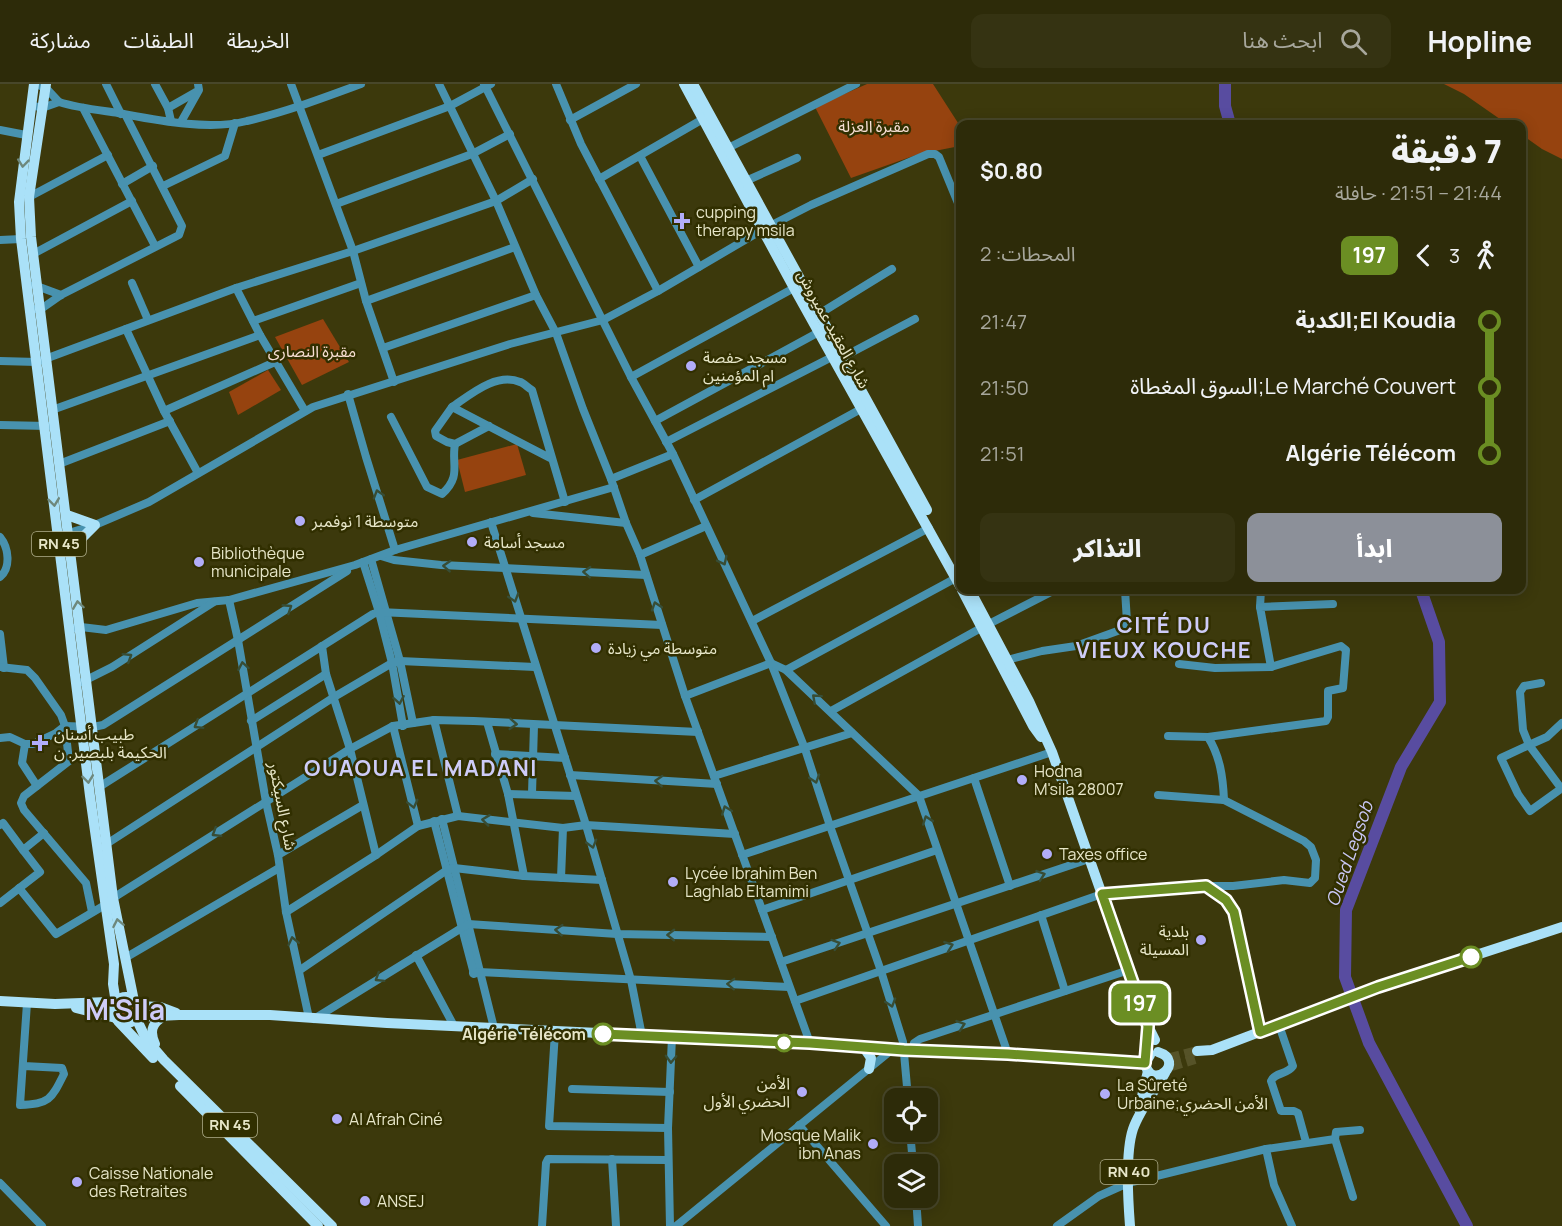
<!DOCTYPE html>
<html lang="ar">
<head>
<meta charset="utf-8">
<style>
  body { margin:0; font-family:Manrope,"Noto Sans Arabic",sans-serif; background:#353312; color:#f1f3f6; direction:rtl; height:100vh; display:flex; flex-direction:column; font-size:22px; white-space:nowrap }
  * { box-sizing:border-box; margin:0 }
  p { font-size:20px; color:#a7a79c }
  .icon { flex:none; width:33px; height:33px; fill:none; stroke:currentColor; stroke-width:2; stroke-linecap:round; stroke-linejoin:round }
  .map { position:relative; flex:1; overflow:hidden; direction:ltr }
  .panel { position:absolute; left:956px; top:36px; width:570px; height:474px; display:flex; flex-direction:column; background:#2d2b09; border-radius:12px; box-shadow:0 3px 15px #0003,0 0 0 2px #48472a; direction:rtl }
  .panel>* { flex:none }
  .badge { padding:0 12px; border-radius:9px; font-size:21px; line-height:39px }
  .fabs { position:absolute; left:884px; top:1004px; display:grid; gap:12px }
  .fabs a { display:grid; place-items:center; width:54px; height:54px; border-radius:12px; background:#2d2b09; box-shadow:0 3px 15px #0003,0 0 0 2px #48472a; font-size:30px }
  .map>.badge { position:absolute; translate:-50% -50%; box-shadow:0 0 0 3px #fff }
  .legs { display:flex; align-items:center; gap:9px; height:66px; padding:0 24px; font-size:20px }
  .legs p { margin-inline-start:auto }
  .summary { display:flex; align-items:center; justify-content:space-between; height:102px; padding:0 24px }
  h1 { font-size:33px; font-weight:800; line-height:45px }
  .button { display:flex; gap:12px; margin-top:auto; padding:12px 24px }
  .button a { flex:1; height:69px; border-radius:12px; background:#8c9099; color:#fff; font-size:24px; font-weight:800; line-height:69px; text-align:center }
  .button a+a { background:#353312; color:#f1f3f6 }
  ul { padding:0 24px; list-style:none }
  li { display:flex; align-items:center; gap:21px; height:66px; font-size:22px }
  li i { display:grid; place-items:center; width:9px; height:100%; margin:0 8px; background:currentColor }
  li i::after { content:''; width:15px; height:15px; margin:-8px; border:4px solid; border-radius:50%; background:#2d2b09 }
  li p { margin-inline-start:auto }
  li:first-child i { background:linear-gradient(#0000 50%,currentColor 0) }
  li:last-child i { background:linear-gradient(currentColor 50%,#0000 0) }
  header { display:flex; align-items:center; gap:36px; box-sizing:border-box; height:84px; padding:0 30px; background:#2d2b09; border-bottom:2px solid #48472a }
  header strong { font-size:28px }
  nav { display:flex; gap:33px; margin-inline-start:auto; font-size:21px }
  .search { width:420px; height:54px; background:#353312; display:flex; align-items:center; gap:15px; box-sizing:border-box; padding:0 21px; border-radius:12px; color:#a7a79c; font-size:22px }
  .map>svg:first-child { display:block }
</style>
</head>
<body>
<header>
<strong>Hopline</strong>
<div class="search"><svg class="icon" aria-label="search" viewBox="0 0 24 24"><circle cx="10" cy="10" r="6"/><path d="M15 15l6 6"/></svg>ابحث هنا</div>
<nav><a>الخريطة</a><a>الطبقات</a><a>مشاركة</a></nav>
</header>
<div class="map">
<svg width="1562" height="1142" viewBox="0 0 1562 1142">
  <rect width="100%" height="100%" fill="#3c390c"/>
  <g fill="#96430f">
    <polygon points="867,0 933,0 960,42 960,62 919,70 851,94 815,23"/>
    <polygon points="1444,0 1562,0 1562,75 1542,65 1521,50 1521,40 1507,40 1464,10"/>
    <polygon points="323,235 349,278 302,301 275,253"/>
    <polygon points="268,286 281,306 238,331 229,308"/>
    <polygon points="517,360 526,391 465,408 457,376"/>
    <circle cx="126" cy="927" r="9"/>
  </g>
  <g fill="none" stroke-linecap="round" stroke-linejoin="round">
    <g stroke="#584ca0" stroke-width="12">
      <polyline points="1225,0 1225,22 1230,40"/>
      <polyline points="1421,506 1439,558 1440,618 1401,683 1346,826 1345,893 1369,959 1467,1142"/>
    </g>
    <g stroke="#565328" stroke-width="10" stroke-dasharray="10 5" stroke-linecap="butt">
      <polyline points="1170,974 1197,967"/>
      <polyline points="1172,982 1195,975"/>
    </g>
    <g stroke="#4892af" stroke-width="8">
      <polyline points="106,0 121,30"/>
      <polyline points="155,0 168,24 171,37"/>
      <polyline points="291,0 353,167 366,217 394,298"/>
      <polyline points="439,0 496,117 536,211 556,249 583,325 611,395 626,439 640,471 685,612 810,959"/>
      <polyline points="484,0 631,293 673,370 771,579 805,665 830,742 881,887 903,958 908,1014"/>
      <polyline points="556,0 581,60 658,207"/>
      <path d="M59 18C78 24 98 26 118 29 156 36 208 47 247 37 286 28 323 14 361 0"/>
      <polyline points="31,21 42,24 59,18 45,3 41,2"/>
      <polyline points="83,24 155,162"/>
      <polyline points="168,24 196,8"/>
      <polyline points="570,36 636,0"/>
      <polyline points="181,38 199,6 198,0"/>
      <polyline points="0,46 26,51"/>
      <polyline points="724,66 856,0"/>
      <polyline points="318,71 450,22 491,0"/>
      <polyline points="640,72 699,183"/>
      <polyline points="599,95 703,35"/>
      <polyline points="748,96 797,74"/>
      <polyline points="122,100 153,82"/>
      <polyline points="163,102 225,72 235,39"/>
      <polyline points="29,113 108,71"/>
      <polyline points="336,120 472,70 510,50"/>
      <polyline points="0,156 21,155"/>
      <polyline points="33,170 132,117"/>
      <polyline points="132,199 148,236"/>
      <polyline points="34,201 61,211"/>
      <polyline points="236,204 260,251 305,327"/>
      <polyline points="366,217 515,163"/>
      <polyline points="36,225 41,225 61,211 179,151 182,142 126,32"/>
      <polyline points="819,230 892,185"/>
      <polyline points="253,237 361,199"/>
      <polyline points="126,245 164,327 198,389"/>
      <polyline points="383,264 536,211"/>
      <polyline points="843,273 915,235"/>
      <polyline points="0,277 37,278 236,204 353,167 496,117 533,95"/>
      <polyline points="631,293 794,204"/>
      <polyline points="348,310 366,373 395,466"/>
      <polyline points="452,323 435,347 436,352 447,358 455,360 489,342"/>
      <polyline points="52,326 260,251"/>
      <polyline points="164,327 275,278"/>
      <path d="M391 333 427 403 442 410C462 392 451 380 455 360"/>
      <polyline points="655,337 819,248"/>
      <polyline points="0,341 48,342"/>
      <polyline points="666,358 832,273"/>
      <path d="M550 374 452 323C470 311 496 288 520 298 524 299 528 304 532 306L565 418"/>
      <polyline points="59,380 170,337"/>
      <polyline points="611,395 673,370"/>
      <polyline points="694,416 861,325"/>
      <polyline points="533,429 626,439"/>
      <polyline points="491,438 586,741 631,896 642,952"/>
      <polyline points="62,451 95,441 149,418 313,323 510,260 603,236 658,207 762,146 811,121 928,70 935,70 939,73 960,124"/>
      <path d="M0 453C9 464 11 484 0 493"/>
      <polyline points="640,471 706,442"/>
      <polyline points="381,472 394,476 441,481 646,491"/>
      <polyline points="371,475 400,577 413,639"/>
      <polyline points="363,478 379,528 392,579 403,642"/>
      <polyline points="229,516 238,556 266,718 278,771 286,828 309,934"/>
      <polyline points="1260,523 1261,506"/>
      <polyline points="752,537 929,444"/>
      <polyline points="74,544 81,543 106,546 197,519 229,516 355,481 395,466 614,403"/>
      <polyline points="0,550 4,584"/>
      <polyline points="322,562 326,590 350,665 376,771"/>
      <polyline points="1007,576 1042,567 1076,562 1123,545 1126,542 1127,538 1125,506"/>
      <polyline points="1179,580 1215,584 1271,583 1260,523 1333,520"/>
      <polyline points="0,583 27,586 35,594 61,631 65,642 69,677 24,712 21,719 24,726 86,799 92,828"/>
      <polyline points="786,586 919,712 1008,970"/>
      <polyline points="82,598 112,583 214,518"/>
      <polyline points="1541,599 1524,602 1520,608 1523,646 1529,661 1547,653 1562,639"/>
      <polyline points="685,612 771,579 786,586 956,494"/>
      <polyline points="831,627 981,544 1055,506"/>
      <polyline points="251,637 326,590"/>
      <polyline points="487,638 508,710 524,792"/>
      <polyline points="393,642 418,742 458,732 434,636"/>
      <path d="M1168 652 1208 653C1220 672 1223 693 1224 716"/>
      <polyline points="1208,653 1326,637 1328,633 1328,607 1343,604 1346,566 1341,562 1271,583"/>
      <polyline points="0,654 10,653 25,660 33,660 56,649 65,642 93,643 103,641 347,487"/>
      <polyline points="25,660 22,679 37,702"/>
      <polyline points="495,670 565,674"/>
      <polyline points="570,691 717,700"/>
      <polyline points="714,692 852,649"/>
      <polyline points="974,694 1010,802"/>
      <polyline points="99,703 373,530 379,528 662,541"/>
      <polyline points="1561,704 1529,661 1501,674 1518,710 1530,727 1562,704"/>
      <polyline points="508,710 576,712"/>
      <polyline points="532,710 534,641"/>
      <polyline points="1158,711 1224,716 1304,757 1311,763 1316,776 1315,794 1310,799 1284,796 1233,802 1207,802"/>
      <polyline points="458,732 563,744 586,741 735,750"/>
      <polyline points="442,735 494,944"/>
      <polyline points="434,737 474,890"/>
      <polyline points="0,741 3,739 23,766 44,749"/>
      <polyline points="108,759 334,613 392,579 400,577 535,583"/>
      <polyline points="278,771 363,721"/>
      <polyline points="742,771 1052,668"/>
      <polyline points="561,794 563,744"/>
      <polyline points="19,804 56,850 105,821"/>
      <polyline points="113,814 350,665 393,642 434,636 474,637 698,648"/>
      <polyline points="0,819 40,788 23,766"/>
      <polyline points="762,826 937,766"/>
      <polyline points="286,828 376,771 418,742"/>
      <polyline points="1041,831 1065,907"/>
      <polyline points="416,871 454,942"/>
      <polyline points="125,874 279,784"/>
      <polyline points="781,878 1089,775"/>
      <polyline points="300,886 447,786 454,784 524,792 602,796"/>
      <polyline points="473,889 479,888 789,903"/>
      <polyline points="795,917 1102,810 1206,802 1226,816 1234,828 1260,948"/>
      <polyline points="314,935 468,840 617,850 772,853"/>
      <path d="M1279 941 1293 982C1287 991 1275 988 1271 997L1281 1027H1294L1298 1029 1306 1058"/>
      <polyline points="555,948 549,1042 668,1044"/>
      <polyline points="912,967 914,959 920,955 1129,886"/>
      <path d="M24 982 62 984 64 990C51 1016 49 1020 20 1021L27 919"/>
      <polyline points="572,1005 670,1008"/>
      <polyline points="799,1041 886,1142"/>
      <polyline points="910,1047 913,1080"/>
      <polyline points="1335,1055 1353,1113"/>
      <polyline points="1266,1065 1274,1101 1292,1142"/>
      <polyline points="612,1075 616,1142"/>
      <polyline points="0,1099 42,1142"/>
      <polyline points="916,1113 918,1142"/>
      <polyline points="542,1142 546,1079 548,1075 668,1076"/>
      <polyline points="670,1142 668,1044 672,953"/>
      <polyline points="676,1142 893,965"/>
      <polyline points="1057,1142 1099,1112 1128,1099 1266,1065 1335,1055 1336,1048 1360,1046"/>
    </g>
    <g stroke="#aae1f8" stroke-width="10">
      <polyline points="34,0 19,118 21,155 90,712 114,880 113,900 116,919"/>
      <polyline points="46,0 29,113 31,153 113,814 134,917"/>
      <polyline points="684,0 794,204 960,502"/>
      <polyline points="693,0 927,426"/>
      <polyline points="67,431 95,441 81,455 70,471"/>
      <polyline points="962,506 1033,642 1041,653"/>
      <polyline points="970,506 1029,617 1052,668 1148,942 1155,956"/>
      <circle cx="126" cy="926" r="13"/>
      <polyline points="0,917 55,920 108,918 115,920"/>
      <polyline points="138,922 160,923 176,929"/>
      <polyline points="76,924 116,934"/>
      <polyline points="136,933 179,931 270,931 387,939 810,959 1145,979"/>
      <polyline points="136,934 146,955 164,976 332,1142"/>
      <polyline points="118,937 153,974"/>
      <path d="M155 960C149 947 152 939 164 932"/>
      <polyline points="864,964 871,974 869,985"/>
      <polyline points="1197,967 1212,966 1378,903 1562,843"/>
      <path d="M1150 971 1145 979C1151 1009 1187 977 1158 968"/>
      <polyline points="180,1002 318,1142"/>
      <polyline points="1139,1025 1148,987"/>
      <path d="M1130 1142C1128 1116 1125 1069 1133 1045 1140 1025 1155 1007 1165 989"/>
    </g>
  </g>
  <defs><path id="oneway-chevron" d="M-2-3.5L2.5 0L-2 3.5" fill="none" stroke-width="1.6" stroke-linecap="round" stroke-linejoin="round" transform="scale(1.5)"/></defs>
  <g stroke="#6e887c">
    <use href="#oneway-chevron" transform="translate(23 79) rotate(96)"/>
    <use href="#oneway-chevron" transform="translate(54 418) rotate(83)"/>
    <use href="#oneway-chevron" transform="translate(78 521) rotate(-98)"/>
    <use href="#oneway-chevron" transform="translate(88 695) rotate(83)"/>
    <use href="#oneway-chevron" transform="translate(118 839) rotate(-101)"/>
  </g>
  <g stroke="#384d35">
    <use href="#oneway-chevron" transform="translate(378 410) rotate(-107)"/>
    <use href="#oneway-chevron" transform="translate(723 477) rotate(64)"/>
    <use href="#oneway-chevron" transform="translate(447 482) rotate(-177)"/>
    <use href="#oneway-chevron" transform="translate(587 488) rotate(-177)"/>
    <use href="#oneway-chevron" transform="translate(514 514) rotate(73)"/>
    <use href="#oneway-chevron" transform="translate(656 522) rotate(-108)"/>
    <use href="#oneway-chevron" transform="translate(288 524) rotate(-33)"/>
    <use href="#oneway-chevron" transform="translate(128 573) rotate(-32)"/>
    <use href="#oneway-chevron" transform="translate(243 582) rotate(-100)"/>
    <use href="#oneway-chevron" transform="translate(816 614) rotate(-138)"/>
    <use href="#oneway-chevron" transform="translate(399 616) rotate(80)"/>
    <use href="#oneway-chevron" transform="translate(513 640) rotate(4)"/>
    <use href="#oneway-chevron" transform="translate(198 641) rotate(148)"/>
    <use href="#oneway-chevron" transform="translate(815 695) rotate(72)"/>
    <use href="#oneway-chevron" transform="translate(659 697) rotate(-177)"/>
    <use href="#oneway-chevron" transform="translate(413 720) rotate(76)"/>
    <use href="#oneway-chevron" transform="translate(726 726) rotate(-110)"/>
    <use href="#oneway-chevron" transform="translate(486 736) rotate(-173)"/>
    <use href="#oneway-chevron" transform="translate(927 736) rotate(-109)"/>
    <use href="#oneway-chevron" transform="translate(216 749) rotate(148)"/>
    <use href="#oneway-chevron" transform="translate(592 760) rotate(74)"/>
    <use href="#oneway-chevron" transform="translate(1041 791) rotate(-19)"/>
    <use href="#oneway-chevron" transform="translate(559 846) rotate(-176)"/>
    <use href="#oneway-chevron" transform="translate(671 851) rotate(-179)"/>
    <use href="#oneway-chevron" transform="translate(293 857) rotate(-103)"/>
    <use href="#oneway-chevron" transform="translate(836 860) rotate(-18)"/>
    <use href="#oneway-chevron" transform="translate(949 862) rotate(-20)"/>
    <use href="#oneway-chevron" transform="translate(379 894) rotate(148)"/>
    <use href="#oneway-chevron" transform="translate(731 900) rotate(-178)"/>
    <use href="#oneway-chevron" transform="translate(891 919) rotate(73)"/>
    <use href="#oneway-chevron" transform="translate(961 941) rotate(-19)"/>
    <use href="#oneway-chevron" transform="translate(671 975) rotate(92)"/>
  </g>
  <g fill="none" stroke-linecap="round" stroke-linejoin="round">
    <defs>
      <polyline id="line-1" points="603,950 810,959 904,966 1008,970 1145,979 1148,942 1102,810 1206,802 1226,816 1234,828 1260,948 1378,903 1471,873"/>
    </defs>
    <use href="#line-1" stroke="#fff" stroke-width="14"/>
    <use href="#line-1" stroke="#6b8e23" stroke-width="9"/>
  </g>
  <g fill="#b2adf9" stroke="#312f00" stroke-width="2">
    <path d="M679 128h6v6h6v6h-6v6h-6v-6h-6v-6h6z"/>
    <circle cx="691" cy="282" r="6"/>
    <circle cx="300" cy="437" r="6"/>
    <circle cx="472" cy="458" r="6"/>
    <circle cx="199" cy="478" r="6"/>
    <circle cx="596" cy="564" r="6"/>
    <path d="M37 650h6v6h6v6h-6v6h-6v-6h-6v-6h6z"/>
    <circle cx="1022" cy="696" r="6"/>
    <circle cx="1047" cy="770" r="6"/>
    <circle cx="673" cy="798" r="6"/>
    <circle cx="1201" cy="856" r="6"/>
    <circle cx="802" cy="1008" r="6"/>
    <circle cx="1105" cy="1010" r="6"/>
    <circle cx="337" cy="1035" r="6"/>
    <circle cx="873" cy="1060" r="6"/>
    <circle cx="77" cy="1098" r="6"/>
    <circle cx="365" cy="1117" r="6"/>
  </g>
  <g fill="#fff" stroke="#6b8e23" stroke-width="3">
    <circle cx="1471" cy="873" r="10"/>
    <circle cx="603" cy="950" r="10"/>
    <circle cx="784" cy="959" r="8"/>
  </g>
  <g text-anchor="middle" stroke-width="5" stroke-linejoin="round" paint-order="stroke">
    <g fill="#312f00" stroke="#b0af8c" stroke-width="1.5">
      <rect x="32" y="448" width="54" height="24" rx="4.5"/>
      <rect x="203" y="1029" width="54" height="24" rx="4.5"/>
      <rect x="1100.5" y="1076" width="57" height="24" rx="4.5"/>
    </g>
    <g font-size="15" font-weight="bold" fill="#e7e6c8">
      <text x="59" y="465">RN 45</text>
      <text x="230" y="1046">RN 45</text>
      <text x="1129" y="1093">RN 40</text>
    </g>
    <g font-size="16" fill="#f7ded2" stroke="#312f00">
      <text x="874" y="48">مقبرة العزلة</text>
      <text x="312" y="273">مقبرة النصارى</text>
    </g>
    <g font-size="16" fill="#e7e6c8" stroke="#312f00" text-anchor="start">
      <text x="696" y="134">cupping<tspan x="696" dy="18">therapy msila</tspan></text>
      <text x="703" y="279">مسجد حفصة<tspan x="703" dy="18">ام المؤمنين</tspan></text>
      <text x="312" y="443">متوسطة 1 نوفمبر</text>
      <text x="484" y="464">مسجد أسامة</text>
      <text x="211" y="475">Bibliothèque<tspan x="211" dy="18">municipale</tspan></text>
      <text x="608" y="570">متوسطة مي زيادة</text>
      <text x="54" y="656">طبيب أسنان<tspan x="54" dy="18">الحكيمة بلبصير. ن</tspan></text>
      <text x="1034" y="693">Hodna<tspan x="1034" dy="18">M'sila 28007</tspan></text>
      <text x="1059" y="776">Taxes office</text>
      <text x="685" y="795">Lycée Ibrahim Ben<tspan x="685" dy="18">Laghlab Eltamimi</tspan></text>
      <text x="1189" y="853" text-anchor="end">بلدية<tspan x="1189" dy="18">المسيلة</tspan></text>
      <text x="790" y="1005" text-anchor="end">الأمن<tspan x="790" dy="18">الحضري الأول</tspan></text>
      <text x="1117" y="1007">La Sûreté<tspan x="1117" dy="18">Urbaine;الأمن الحضري</tspan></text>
      <text x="349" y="1041">Al Afrah Ciné</text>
      <text x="861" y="1057" text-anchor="end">Mosque Malik<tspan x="861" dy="18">ibn Anas</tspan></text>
      <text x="89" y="1095">Caisse Nationale<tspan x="89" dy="18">des Retraites</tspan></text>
      <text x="377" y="1123">ANSEJ</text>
    </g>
    <g font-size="16" fill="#e7e6c8" stroke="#312f00">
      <text transform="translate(834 245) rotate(61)" y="6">شارع العقيد عميروش</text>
      <text transform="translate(283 722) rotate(79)" y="6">شارع السيكتور</text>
    </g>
    <g font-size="16" font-weight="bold" fill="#e7e6c8" stroke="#312f00" text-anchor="end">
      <text x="586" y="956">Algérie Télécom</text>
    </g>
    <g font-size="18" font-style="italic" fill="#cac8f6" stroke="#312f00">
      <text transform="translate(1350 770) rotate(-71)" y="6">Oued Legsob</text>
    </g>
    <g font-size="22" font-weight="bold" letter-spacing="1.5" fill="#ceccf8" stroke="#312f00">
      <text x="1164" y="549">CITÉ DU<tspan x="1164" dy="25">VIEUX KOUCHE</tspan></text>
      <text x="421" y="692">OUAOUA EL MADANI</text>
    </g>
    <g font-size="28" font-weight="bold" fill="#ceccf8" stroke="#312f00">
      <text x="125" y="936">M'Sila</text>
    </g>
  </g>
</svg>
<div class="fabs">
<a><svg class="icon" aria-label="locate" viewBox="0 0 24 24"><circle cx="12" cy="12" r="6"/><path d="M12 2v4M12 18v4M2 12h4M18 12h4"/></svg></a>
<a><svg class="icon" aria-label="layers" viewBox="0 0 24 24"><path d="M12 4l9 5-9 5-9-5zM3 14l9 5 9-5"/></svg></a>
</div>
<b class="badge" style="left:1140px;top:919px;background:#6b8e23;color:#fff">197</b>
<section class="panel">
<div class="summary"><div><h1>7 دقيقة</h1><p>21:44 – 21:51 · حافلة</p></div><b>$0.80</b></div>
<div class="legs"><svg class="icon" aria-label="walk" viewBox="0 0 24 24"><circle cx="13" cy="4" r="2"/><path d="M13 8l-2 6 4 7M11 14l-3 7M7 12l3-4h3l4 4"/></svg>3<svg class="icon" aria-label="back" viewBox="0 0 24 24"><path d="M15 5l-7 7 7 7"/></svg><b class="badge" style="background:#6b8e23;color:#fff">197</b><p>المحطات: 2</p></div>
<ul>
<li><i style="color:#6b8e23"></i><b>El Koudia;الكدية</b><p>21:47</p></li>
<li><i style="color:#6b8e23"></i><span>Le Marché Couvert;السوق المغطاة</span><p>21:50</p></li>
<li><i style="color:#6b8e23"></i><b>Algérie Télécom</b><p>21:51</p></li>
</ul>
<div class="button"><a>ابدأ</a><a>التذاكر</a></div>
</section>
</div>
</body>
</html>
